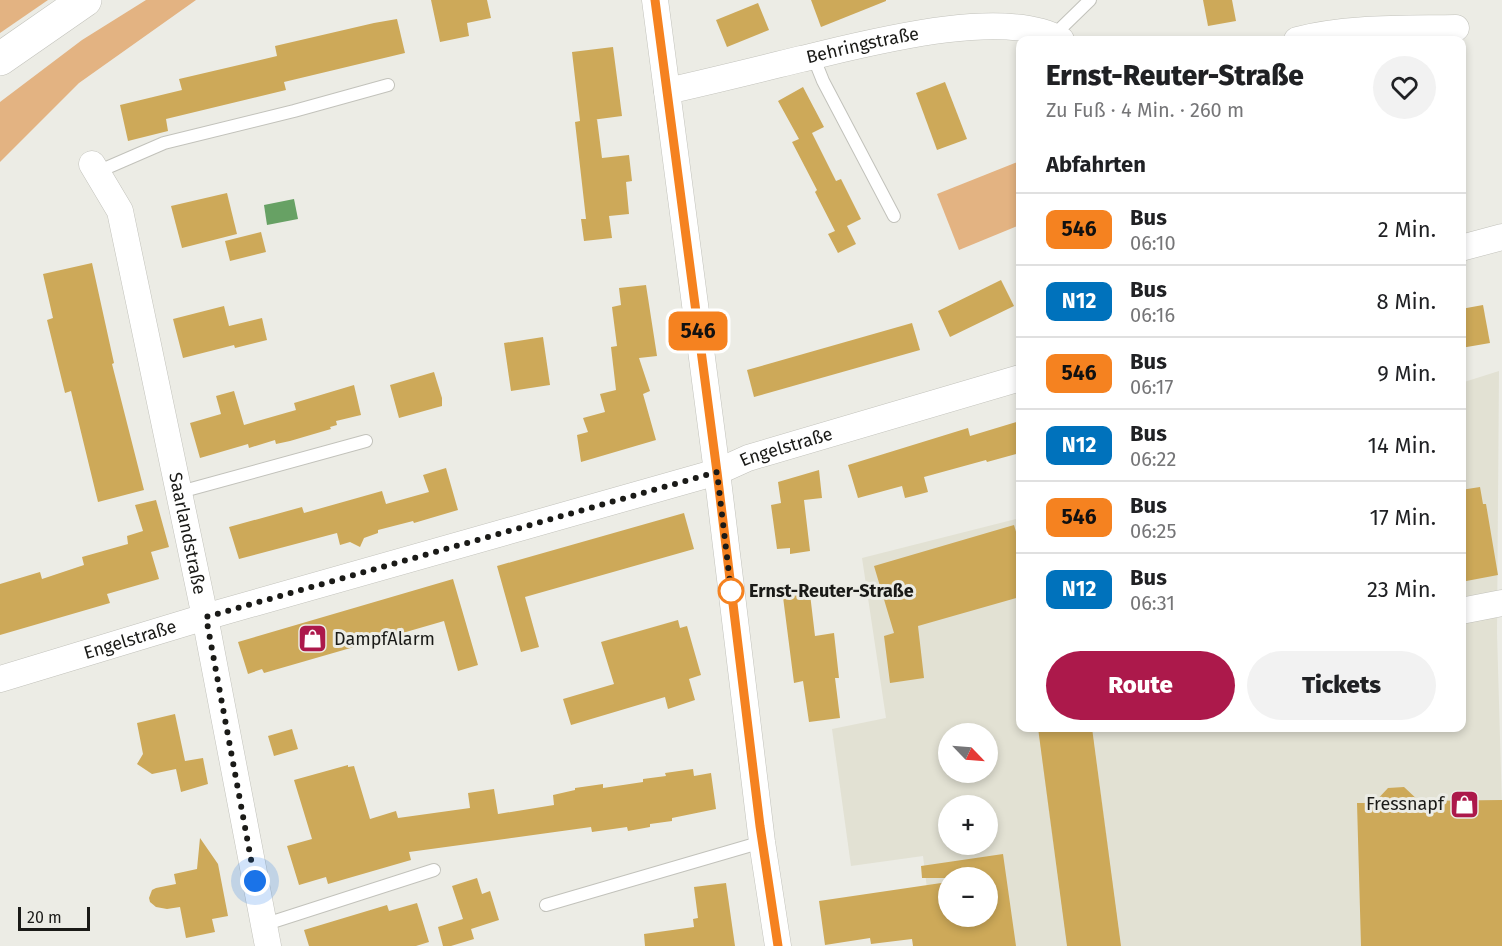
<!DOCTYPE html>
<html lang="de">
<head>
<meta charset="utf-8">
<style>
  body { margin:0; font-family:"Fira Sans",sans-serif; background:#f2f2f2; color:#202124; height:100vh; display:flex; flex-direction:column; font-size:22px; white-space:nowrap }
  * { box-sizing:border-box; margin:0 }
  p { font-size:20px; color:#757577 }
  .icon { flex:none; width:33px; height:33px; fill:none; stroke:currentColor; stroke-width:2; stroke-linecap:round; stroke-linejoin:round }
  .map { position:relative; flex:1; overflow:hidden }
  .side { position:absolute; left:1016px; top:36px; width:450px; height:696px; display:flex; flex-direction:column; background:#fff; border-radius:12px; box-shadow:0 3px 9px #0003 }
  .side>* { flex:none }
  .badge { padding:0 12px; border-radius:9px; font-size:21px; line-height:39px }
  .needle { width:39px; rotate:115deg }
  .tools { position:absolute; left:938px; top:723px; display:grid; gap:12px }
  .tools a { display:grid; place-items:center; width:60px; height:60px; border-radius:50%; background:#fff; box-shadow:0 3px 9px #0003; font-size:30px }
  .scale { position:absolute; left:18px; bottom:15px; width:72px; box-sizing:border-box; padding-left:6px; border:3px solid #1a1a17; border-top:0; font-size:16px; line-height:21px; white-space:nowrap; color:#1a1a17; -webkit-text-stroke:4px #ecece5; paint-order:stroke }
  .you { position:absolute; width:30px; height:30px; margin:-15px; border:4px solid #fff; border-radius:50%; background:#1a73e8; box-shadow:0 0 0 9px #1a73e833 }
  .map>.badge { position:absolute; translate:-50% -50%; box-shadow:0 0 0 3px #fff }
  h2 { padding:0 30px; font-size:22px; line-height:54px }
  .round { display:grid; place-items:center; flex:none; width:63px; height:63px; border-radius:32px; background:#f2f2f2 }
  .headline { display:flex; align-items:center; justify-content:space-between; height:102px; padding:0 30px }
  h1 { font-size:28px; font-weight:800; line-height:45px }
  .cta { display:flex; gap:12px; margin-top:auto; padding:12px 30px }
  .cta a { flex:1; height:69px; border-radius:36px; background:#ac194b; color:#fff; font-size:24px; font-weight:800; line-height:69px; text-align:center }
  .cta a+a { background:#f2f2f2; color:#202124 }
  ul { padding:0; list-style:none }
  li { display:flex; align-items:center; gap:18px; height:72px; padding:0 30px; border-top:2px solid #e0e0e0 }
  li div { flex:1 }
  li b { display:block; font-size:22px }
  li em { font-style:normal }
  li .badge { min-width:66px; font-weight:700; text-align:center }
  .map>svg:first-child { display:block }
</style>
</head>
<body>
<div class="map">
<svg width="1502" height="946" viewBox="0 0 1502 946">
  <rect width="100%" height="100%" fill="#ecece5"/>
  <path fill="#e2e1d3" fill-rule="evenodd" d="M1499 371 1497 633 1502 808V946H934L923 856 851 866 832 729 886 718 862 558 1020 518V728H1461V383ZM948 734H987V772H948ZM948 806H987V844H948ZM948 878H987V916H948Z"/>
  <g fill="#e3b382">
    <polygon points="0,0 48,0 0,33"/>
    <polygon points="146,0 196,0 79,83 0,162 0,102 82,40"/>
    <polygon points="1020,161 1020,225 959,250 937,194"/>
  </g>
  <polygon fill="#67a164" points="294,199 298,219 267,225 264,205"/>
  <g fill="#cda959">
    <polygon points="431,0 487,0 491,18 467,23 469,36 440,42"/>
    <polygon points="811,0 886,0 886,1 821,27"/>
    <polygon points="1203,0 1232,0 1236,21 1208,26"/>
    <polygon points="758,3 769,30 727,47 716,20"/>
    <polygon points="397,19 405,53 284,82 286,90 166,119 168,131 128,141 120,105 182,90 179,79 277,56 275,46 374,23"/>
    <polygon points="613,47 622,116 584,121 597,119 602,158 629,155 632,181 626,182 629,214 609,216 612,238 584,241 581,219 586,219 575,122 580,121 572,52"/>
    <polygon points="945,82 967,139 937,150 916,93"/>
    <polygon points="803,87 824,127 812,133 836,181 841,179 861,219 847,226 856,244 838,253 828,234 835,231 815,192 817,190 792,142 799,139 778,101"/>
    <polygon points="227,193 237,234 182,248 171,206"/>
    <polygon points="261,232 266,252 230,261 225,241"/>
    <polygon points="92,263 114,363 112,364 144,490 98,502 71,391 65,393 47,320 53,318 43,274"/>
    <polygon points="1001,280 1014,306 950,337 938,311"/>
    <polygon points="646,285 657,356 639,358 650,391 643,394 656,440 581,462 577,435 588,432 583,418 605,412 600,394 616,390 611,347 617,346 612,307 621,305 619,288"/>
    <polygon points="1483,305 1490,343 1461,348 1461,309"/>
    <polygon points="224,306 229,326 262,318 267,340 235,348 234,345 183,358 173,319"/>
    <polygon points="912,323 920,350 754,397 747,370"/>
    <polygon points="543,337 550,385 511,391 504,343"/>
    <polygon points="434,372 442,398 442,406 399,418 390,385"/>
    <polygon points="354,385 361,415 336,421 337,425 330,427 331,429 290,441 276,444 275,440 249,448 248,444 200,458 190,423 221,414 216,396 234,391 244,425 296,410 294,403"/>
    <polygon points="1020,421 1020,453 987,462 986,460 924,477 928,492 917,495 905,498 902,486 858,498 848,465 968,428 970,436"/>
    <polygon points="446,468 458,510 414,523 413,521 378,530 378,533 364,538 360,547 350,542 340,545 337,533 239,559 229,527 302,507 304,513 382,491 386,504 429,492 423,475"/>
    <polygon points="819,470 822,498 804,500 810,551 790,554 790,548 777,549 771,505 781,503 778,482"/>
    <polygon points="1480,487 1483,504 1486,504 1498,575 1461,582 1461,490"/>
    <polygon points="156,500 169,547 151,552 159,579 107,594 110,603 0,635 0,584 40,572 42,579 84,565 82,557 128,544 127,536 143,531 135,505"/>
    <polygon points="684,513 694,549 525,597 539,647 521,652 497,566"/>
    <polygon points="1014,525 1020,545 1020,597 918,626 924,678 890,683 884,636 894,633 874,566"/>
    <polygon points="453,579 478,665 458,671 444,621 264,673 262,669 248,674 238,642"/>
    <polygon points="810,594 815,636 834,633 839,678 835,678 840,718 809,722 803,681 794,683 783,597"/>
    <polygon points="678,620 680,628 687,626 701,675 689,679 695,700 668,709 665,697 571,725 563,699 614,684 601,642"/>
    <polygon points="175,714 185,761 203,758 208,784 181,792 176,769 152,774 137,764 143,754 137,723"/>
    <polygon points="1038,728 1092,728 1121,946 1067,946"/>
    <polygon points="292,729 298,749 274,756 268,736"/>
    <polygon points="348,765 348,767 354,766 370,819 396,811 398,818 470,808 468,793 494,789 498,814 554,805 553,795 575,790 575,788 603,784 603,788 643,782 643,779 666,776 665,773 693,769 694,776 711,773 716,809 672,818 672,821 650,824 650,827 628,831 627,827 592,832 591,827 409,852 411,860 328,884 326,877 299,885 287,846 312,839 294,780"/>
    <polygon points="1404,787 1419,801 1502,800 1502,946 1361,946 1357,803 1374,803 1388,788"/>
    <polygon points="200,838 218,864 228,916 212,919 215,932 186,938 180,907 167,909 156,907 150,902 149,898 152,890 156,888 176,884 174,874 197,869"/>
    <polygon points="1003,854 1016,946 913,946 912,939 871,944 870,938 825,945 819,901 948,882 948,916 987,916 987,878 922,878 921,866"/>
    <polygon points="477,878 482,894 490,891 499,920 471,929 474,939 451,946 443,946 438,927 463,919 452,886"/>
    <polygon points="726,883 735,946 645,946 644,934 694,927 693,919 698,918 694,887"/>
    <polygon points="417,903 429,942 416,946 309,946 304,930 387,905 389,911"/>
  </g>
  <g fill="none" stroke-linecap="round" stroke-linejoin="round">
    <defs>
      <g id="lane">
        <polyline points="1053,36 1090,0"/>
        <polyline points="813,56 823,81 894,216"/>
        <polyline points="97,172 164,143 294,111 388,85"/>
        <polyline points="180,492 366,441"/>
        <polyline points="546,905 762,842"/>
        <polyline points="263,925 434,870"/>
      </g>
      <g id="street">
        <polyline points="655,0 717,472 762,842 778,946"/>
        <path d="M1297 40C1348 27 1404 29 1456 28"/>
        <path id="s1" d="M667 91C712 81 756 70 801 59 865 44 1003 6 1061 40"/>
        <path id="s2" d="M92 164 120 211 205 617 268 946"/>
        <polyline points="1461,248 1502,237"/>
        <polyline points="1461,611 1502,603"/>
        <path id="s3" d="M0 679 205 617 717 472 748 458 1020 378"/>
      </g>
      <polyline id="secondary" points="0,59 85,0"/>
    </defs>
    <use href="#lane" stroke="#c2c2bb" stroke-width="14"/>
    <use href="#street" stroke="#c2c2bb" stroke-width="27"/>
    <use href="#secondary" stroke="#c2c2bb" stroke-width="34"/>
    <use href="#lane" stroke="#fff" stroke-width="12"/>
    <use href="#street" stroke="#fff" stroke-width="26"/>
    <use href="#secondary" stroke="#fff" stroke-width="33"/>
  </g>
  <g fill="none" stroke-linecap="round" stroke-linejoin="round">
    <defs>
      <polyline id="line" points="655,0 717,472 760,826 778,946"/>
    </defs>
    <use href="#line" stroke="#fff" stroke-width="14"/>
    <use href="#line" stroke="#f58220" stroke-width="9"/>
    <polyline stroke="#1a1a17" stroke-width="6" stroke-dasharray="0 10.8" points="255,881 206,617 717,472 731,591"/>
  </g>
  <defs>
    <symbol id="shop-square" viewBox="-11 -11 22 22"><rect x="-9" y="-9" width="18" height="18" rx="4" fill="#ac194b" stroke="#ecece5"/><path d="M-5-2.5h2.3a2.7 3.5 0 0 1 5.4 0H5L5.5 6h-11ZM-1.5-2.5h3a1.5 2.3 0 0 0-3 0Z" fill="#fff"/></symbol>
  </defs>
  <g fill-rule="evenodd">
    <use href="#shop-square" x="296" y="622" width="33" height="33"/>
    <use href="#shop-square" x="1448" y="788" width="33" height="33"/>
  </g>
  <circle fill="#fff" stroke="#f58220" stroke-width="3" cx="731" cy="591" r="12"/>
  <g text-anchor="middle" stroke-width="6" stroke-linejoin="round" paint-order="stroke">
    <g font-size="18" fill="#1a1a17" stroke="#ecece5">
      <text dy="6" stroke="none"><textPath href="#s1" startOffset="201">Behringstraße</textPath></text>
      <text dy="6" stroke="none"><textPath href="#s3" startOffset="820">Engelstraße</textPath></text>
      <text dy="6" stroke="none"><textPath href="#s2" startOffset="384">Saarlandstraße</textPath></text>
      <text dy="6" stroke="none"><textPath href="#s3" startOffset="136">Engelstraße</textPath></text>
    </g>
    <g font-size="18" font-weight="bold" fill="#1a1a17" stroke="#ecece5" text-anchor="start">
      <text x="749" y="597">Ernst-Reuter-Straße</text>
    </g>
    <g font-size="18" fill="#1a1a17" stroke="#ecece5" text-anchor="start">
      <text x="334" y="645">DampfAlarm</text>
      <text x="1444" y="810" text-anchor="end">Fressnapf</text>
    </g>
  </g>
</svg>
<div class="tools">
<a><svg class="needle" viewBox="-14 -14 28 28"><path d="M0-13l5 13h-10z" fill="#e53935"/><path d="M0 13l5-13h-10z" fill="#757577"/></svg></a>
<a>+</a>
<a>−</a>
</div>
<div class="scale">20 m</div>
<div class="you" style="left:255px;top:881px"></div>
<b class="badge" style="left:698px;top:331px;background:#f58220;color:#111">546</b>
<section class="side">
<div class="headline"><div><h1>Ernst-Reuter-Straße</h1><p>Zu Fuß · 4 Min. · 260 m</p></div><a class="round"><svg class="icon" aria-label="heart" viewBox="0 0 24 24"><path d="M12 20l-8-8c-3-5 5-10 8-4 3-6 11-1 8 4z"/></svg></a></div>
<h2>Abfahrten</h2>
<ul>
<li><span class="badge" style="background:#f58220;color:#111">546</span><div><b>Bus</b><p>06:10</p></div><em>2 Min.</em></li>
<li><span class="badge" style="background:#0072bc;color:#fff">N12</span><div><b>Bus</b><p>06:16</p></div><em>8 Min.</em></li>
<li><span class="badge" style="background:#f58220;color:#111">546</span><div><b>Bus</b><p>06:17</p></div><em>9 Min.</em></li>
<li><span class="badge" style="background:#0072bc;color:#fff">N12</span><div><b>Bus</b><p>06:22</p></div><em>14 Min.</em></li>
<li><span class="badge" style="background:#f58220;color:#111">546</span><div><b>Bus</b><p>06:25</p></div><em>17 Min.</em></li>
<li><span class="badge" style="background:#0072bc;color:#fff">N12</span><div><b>Bus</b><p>06:31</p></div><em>23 Min.</em></li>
</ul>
<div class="cta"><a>Route</a><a>Tickets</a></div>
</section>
</div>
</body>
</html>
